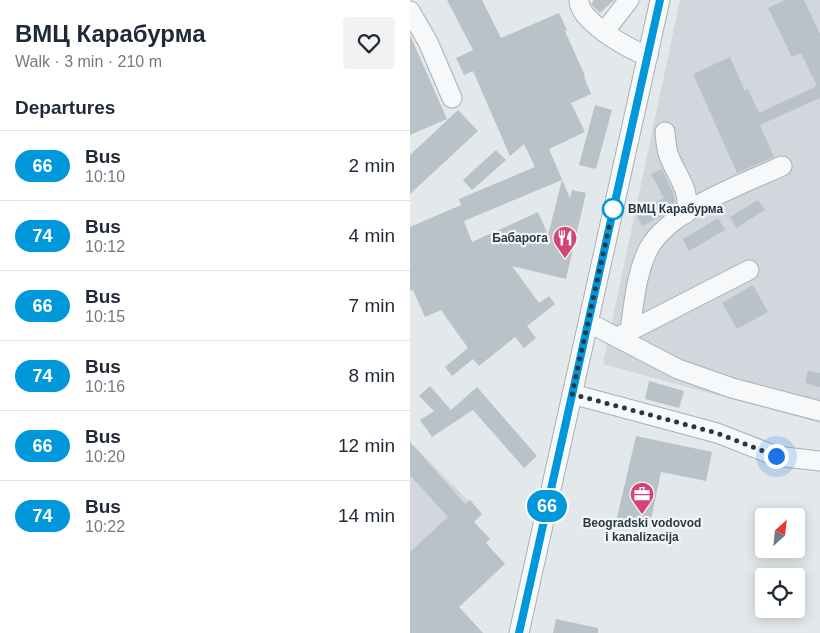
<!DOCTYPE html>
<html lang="en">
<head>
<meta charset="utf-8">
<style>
  body { margin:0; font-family:Arial,sans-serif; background:#f2f2f3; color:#1f2937; height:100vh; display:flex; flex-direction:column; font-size:19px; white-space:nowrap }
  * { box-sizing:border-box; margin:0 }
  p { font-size:16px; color:#747a83 }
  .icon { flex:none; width:28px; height:28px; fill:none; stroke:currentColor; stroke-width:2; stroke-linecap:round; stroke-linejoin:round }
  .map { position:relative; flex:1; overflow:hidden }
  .details { display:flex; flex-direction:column; background:#fff; width:410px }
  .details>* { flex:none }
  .badge { padding:0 10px; border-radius:16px; font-size:18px; line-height:32px }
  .needle { width:32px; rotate:27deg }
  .buttons { position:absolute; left:345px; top:508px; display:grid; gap:10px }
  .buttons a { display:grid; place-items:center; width:50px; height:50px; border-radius:5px; background:#fff; box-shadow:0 2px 12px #0003; font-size:25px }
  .you { position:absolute; width:25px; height:25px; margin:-12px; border:4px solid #fff; border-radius:50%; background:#1a73e8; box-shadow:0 0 0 8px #1a73e833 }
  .map>.badge { position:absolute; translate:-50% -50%; box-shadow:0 0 0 2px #fff }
  h2 { padding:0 15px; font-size:19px; line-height:45px }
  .round { display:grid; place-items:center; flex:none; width:52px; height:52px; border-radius:5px; background:#f2f2f3 }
  .headline { display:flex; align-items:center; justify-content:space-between; height:85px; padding:0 15px }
  h1 { font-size:24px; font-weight:600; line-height:38px }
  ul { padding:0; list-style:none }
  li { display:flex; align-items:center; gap:15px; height:70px; padding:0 15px; border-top:1px solid #e0e1e3 }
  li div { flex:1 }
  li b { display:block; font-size:19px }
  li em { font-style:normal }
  li .badge { min-width:55px; font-weight:700; text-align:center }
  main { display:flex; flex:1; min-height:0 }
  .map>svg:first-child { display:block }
</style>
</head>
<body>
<main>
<section class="details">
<div class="headline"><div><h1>ВМЦ Карабурма</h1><p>Walk · 3 min · 210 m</p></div><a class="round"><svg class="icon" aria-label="heart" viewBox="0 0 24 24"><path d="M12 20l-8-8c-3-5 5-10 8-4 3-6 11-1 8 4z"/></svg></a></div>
<h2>Departures</h2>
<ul>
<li><span class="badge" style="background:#0098da;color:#fff">66</span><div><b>Bus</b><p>10:10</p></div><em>2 min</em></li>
<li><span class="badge" style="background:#0098da;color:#fff">74</span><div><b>Bus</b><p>10:12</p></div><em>4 min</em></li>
<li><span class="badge" style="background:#0098da;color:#fff">66</span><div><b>Bus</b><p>10:15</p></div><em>7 min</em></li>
<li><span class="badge" style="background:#0098da;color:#fff">74</span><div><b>Bus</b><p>10:16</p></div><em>8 min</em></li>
<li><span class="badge" style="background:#0098da;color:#fff">66</span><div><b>Bus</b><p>10:20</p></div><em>12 min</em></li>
<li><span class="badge" style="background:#0098da;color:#fff">74</span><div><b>Bus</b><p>10:22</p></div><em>14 min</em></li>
</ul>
</section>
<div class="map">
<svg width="410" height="633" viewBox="0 0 410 633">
  <rect width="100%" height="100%" fill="#e3e8eb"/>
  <g fill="#d1d7dd">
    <polygon points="270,0 410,0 410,423 193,364"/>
    <polygon points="0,442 72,514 0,581"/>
  </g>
  <g fill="#bac2c9" fill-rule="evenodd">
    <path d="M37 0H72L91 38 149 13 157 30 155 31 175 76 174 77 181 94 161 103 175 132 139 149 160 198 162 190 176 193 156 279 102 266 129 303 139 296 145 304 117 326 126 338 114 348 105 337 69 366 63 359 42 376 35 367 58 348 31 310 15 317 3 290 0 291V227L51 205 49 199 125 167 114 144 100 156 63 71 54 75 46 58 63 50ZM152 180 138 235 128 212 62 242 54 221Z"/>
    <polygon points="184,0 204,0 190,13 181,4"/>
    <polygon points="375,0 394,0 410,34 410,98 350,125 364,157 327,173 283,74 320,57 335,91 338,89 349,113 407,86 391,53 382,57 358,8"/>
    <polygon points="0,35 37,119 0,135"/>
    <polygon points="185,105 202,110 186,169 169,165"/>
    <polygon points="48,110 68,131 0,194 0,155"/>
    <polygon points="86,150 96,160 62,190 53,180"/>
    <polygon points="252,169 264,195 265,206 252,216 232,226 225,212 254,198 241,174"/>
    <polygon points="348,200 355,210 326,228 320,217"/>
    <polygon points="308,218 315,230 279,251 273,239"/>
    <polygon points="343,285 358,312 327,329 312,303"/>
    <polygon points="398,371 410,373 410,387 395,383"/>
    <polygon points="239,381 274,391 269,408 235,399"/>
    <polygon points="20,386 41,410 67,387 127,456 114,468 63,410 22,437 10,420 24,411 9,396"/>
    <polygon points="226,436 302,452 296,481 251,472 239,529 205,526"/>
    <polygon points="0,442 55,504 60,500 72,514 64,522 80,539 76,543 95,564 49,607 73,633 0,633 0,552 38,517 0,475"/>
    <polygon points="146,619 188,628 188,633 143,633"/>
  </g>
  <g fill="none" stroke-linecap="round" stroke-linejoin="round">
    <defs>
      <g id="minor">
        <path d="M169 0C168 21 220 50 238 56"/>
        <polyline points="0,11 18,42 42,98"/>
        <polyline points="194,32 219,0"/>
        <path d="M255 132C256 141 256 149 259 156 266 175 283 193 275 214"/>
        <polyline points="178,325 187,327 268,369 322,388 410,411"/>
        <path d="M220 331C224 303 226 273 239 248 261 209 333 184 372 166"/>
        <polyline points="212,335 339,270"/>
        <polyline points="162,394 307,433 366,456 410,461"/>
        <polyline points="109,633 250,0"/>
      </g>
    </defs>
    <use href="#minor" stroke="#a8b0b6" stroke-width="21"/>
    <use href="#minor" stroke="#f6f8f9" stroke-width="19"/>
  </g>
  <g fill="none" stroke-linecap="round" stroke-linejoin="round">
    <defs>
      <polyline id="line" points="109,633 250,0"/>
    </defs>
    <use href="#line" stroke="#fff" stroke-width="11"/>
    <use href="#line" stroke="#0098da" stroke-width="8"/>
    <polyline stroke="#2a3844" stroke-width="5" stroke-dasharray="0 9" points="203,209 204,205 162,394 307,433 366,456"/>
  </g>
  <defs>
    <symbol id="restaurant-pin" viewBox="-11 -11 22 30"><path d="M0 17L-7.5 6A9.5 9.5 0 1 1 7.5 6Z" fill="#d34575" stroke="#f3f6f8"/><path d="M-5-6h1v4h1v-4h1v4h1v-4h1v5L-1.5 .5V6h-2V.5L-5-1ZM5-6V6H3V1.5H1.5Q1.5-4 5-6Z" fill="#fff"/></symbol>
    <symbol id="office-pin" viewBox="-11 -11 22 30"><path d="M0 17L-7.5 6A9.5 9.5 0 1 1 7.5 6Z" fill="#d34575" stroke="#f3f6f8"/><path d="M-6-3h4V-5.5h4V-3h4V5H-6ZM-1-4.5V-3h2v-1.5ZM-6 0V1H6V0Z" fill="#fff"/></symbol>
  </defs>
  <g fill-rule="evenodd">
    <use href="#restaurant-pin" x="141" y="224" width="28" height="38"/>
    <use href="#office-pin" x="218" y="480" width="28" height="38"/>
  </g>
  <circle fill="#fff" stroke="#0098da" stroke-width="2.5" cx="203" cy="209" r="10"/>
  <g text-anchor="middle" stroke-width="4.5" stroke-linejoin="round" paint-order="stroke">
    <g font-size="12" font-weight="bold" fill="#2a3844" stroke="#f3f6f8" text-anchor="start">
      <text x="218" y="213">ВМЦ Карабурма</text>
    </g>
    <g font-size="12" font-weight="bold" fill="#2a3844" stroke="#f3f6f8" text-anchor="end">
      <text x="138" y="242">Бабарога</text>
      <text x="232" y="527" text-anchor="middle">Beogradski vodovod<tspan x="232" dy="14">i kanalizacija</tspan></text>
    </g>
  </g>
</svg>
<div class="buttons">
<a><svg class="needle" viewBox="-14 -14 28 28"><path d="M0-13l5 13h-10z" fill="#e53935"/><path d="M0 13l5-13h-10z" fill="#747a83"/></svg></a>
<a><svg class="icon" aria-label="locate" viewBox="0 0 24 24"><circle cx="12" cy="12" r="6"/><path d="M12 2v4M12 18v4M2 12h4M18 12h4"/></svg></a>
</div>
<div class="you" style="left:366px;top:456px"></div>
<b class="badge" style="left:137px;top:506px;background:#0098da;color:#fff">66</b>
</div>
</main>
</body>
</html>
